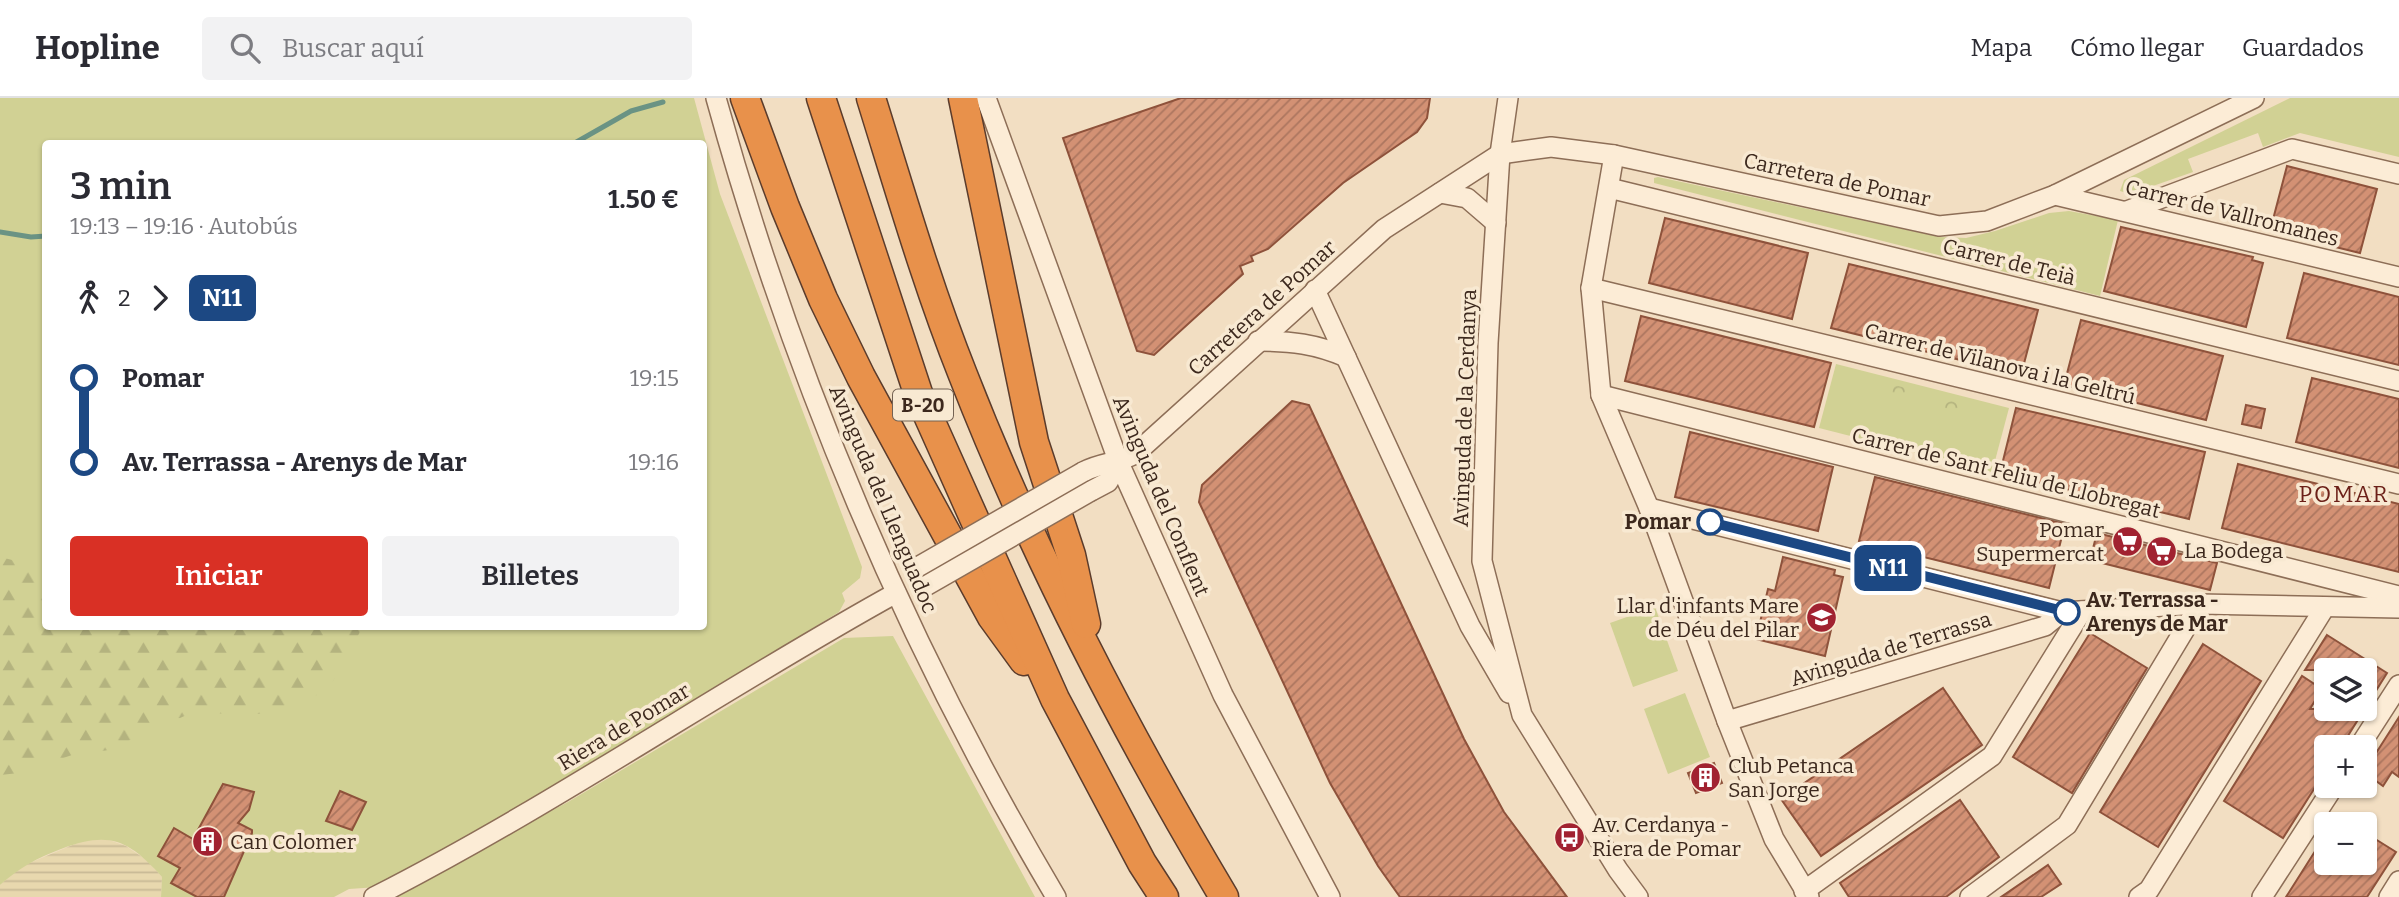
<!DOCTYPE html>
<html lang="es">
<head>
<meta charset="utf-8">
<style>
  body { margin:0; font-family:Bitter,serif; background:#f2f2f3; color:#2b2b33; height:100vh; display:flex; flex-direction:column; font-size:26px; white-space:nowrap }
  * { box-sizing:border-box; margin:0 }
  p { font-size:23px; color:#7c7c81 }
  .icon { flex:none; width:38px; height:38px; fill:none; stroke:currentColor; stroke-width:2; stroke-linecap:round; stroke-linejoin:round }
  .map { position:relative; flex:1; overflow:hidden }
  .drawer { position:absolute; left:42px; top:42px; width:665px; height:490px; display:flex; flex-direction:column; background:#fff; border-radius:7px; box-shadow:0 2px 5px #0004 }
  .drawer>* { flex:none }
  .badge { padding:0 14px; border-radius:10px; font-size:24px; line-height:46px }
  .controls { position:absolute; left:2314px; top:560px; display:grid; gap:14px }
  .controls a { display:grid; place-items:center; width:63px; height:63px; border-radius:7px; background:#fff; box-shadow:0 2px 5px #0004; font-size:35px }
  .map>.badge { position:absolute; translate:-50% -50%; box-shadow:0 0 0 4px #fff }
  .legs { display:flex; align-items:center; gap:10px; height:77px; padding:0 28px; font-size:23px }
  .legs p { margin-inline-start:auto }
  .summary { display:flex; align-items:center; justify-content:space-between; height:119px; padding:0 28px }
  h1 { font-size:38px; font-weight:600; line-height:52px }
  .primary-button { display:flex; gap:14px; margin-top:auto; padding:14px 28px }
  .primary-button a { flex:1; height:80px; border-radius:7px; background:#d93025; color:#fff; font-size:28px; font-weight:600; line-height:80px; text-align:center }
  .primary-button a+a { background:#f2f2f3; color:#2b2b33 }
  ul { padding:0 28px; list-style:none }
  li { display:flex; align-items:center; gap:24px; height:84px; font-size:26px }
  li i { display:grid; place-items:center; width:10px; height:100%; margin:0 9px; background:currentColor }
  li i::after { content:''; width:18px; height:18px; margin:-9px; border:5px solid; border-radius:50%; background:#fff }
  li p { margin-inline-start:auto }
  li:first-child i { background:linear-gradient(#0000 50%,currentColor 0) }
  li:last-child i { background:linear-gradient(currentColor 50%,#0000 0) }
  header { display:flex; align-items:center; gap:42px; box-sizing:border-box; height:98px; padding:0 35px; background:#fff; border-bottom:2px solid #e1e1e2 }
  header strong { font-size:33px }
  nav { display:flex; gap:38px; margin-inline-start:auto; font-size:24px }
  .search { width:490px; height:63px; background:#f2f2f3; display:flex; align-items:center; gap:18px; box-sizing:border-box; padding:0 24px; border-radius:7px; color:#7c7c81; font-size:26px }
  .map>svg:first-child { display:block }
</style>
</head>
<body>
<header>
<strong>Hopline</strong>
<div class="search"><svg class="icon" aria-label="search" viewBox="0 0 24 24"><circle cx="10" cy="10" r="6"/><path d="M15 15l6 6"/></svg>Buscar aquí</div>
<nav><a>Mapa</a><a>Cómo llegar</a><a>Guardados</a></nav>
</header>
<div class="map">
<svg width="2399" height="799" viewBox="0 0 2399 799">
  <defs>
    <pattern id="farmland-rules" width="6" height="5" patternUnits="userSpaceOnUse" patternTransform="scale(1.75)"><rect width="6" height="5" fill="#e8d8ae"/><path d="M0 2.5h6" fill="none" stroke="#c8b995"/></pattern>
    <pattern id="forest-firs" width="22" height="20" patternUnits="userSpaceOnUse" patternTransform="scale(1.75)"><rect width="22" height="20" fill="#d1d194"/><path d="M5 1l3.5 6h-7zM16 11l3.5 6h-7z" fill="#b4b37f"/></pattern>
    <pattern id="park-crowns" width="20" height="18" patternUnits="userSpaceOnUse" patternTransform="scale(1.75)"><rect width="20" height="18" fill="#d1d194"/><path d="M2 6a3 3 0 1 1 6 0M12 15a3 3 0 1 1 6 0" fill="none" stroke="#b4b37f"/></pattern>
    <pattern id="building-hatch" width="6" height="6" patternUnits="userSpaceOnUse" patternTransform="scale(1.75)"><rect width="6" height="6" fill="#d39174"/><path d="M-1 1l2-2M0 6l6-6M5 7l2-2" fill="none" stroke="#ac765f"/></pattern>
  </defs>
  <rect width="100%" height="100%" fill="#f2dec2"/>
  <polygon fill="url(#farmland-rules)" points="101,739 126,748 148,763 162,779 161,799 0,799 0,787 20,769 89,740"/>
  <g fill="#d1d194" fill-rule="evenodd">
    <path d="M0 0H694L720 96 862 469 860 480 842 495 845 503 839 514 565 684 378 789 349 791 334 799H161L162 779C128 741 109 733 61 751 37 760 19 770 0 787ZM46 46H704V528H46Z"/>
    <polygon points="2290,0 2399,0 2399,59 2300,35 2263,49 2258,35 2188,61 2193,74 2130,96 2120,93 2124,82"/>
    <polygon points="1658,79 1940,139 1966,140 1995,133 2049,115 2069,113 2118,122 2100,198 1654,85 1654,80"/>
    <polygon points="1836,266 2009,310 1992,374 1819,330"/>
    <polygon points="1655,509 1678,573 1633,589 1610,525"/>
    <polygon points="893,538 1035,799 389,799 568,704 844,540"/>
    <polygon points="1685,595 1710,659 1668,676 1644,611"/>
  </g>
  <polygon fill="url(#forest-firs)" points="0,459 45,470 46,528 361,529 361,532 333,583 306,606 258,616 232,618 200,611 180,620 164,621 143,636 109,652 72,657 19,675 0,677"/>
  <g fill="url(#park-crowns)">
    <polygon points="1880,283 1906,290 1902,306 1876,299"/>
    <polygon points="1934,298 1964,306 1960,319 1930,312"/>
  </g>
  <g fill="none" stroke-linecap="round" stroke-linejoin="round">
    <g stroke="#6a9384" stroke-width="5">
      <polyline points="573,46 631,13 663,4"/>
      <polyline points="0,134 31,139 46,138"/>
    </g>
  </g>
  <g fill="url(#building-hatch)" stroke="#8e523b" stroke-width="2">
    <polygon points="1181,0 1430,0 1427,20 1417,34 1343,85 1268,151 1251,158 1253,163 1240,168 1243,176 1154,257 1137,253 1063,40"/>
    <polygon points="2287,68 2377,91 2360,155 2270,133"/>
    <polygon points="1665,120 1808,155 1792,221 1649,185"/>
    <polygon points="2121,129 2253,159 2252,162 2263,165 2246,229 2104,193"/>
    <polygon points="1849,166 2038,212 2021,277 1831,230"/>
    <polygon points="2304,175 2399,199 2399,267 2287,240"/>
    <polygon points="1641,218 1831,265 1814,329 1625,283"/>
    <polygon points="2081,222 2223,258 2206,322 2064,287"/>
    <polygon points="2312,280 2399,301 2399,370 2296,344"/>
    <polygon points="1292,303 1309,307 1464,641 1504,714 1567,799 1400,799 1378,768 1330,685 1199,404 1202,387"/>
    <polygon points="2246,307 2265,311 2261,330 2242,326"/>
    <polygon points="2016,310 2205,354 2189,421 2000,375"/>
    <polygon points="1690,334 1833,369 1818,433 1675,399"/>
    <polygon points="2238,366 2399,406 2399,474 2222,430"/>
    <polygon points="1875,379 2065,426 2049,490 1859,443"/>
    <polygon points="2097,435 2217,465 2210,492 2090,462"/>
    <polygon points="1783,459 1835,472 1834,477 1843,479 1825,558 1756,541 1768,491 1775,493"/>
    <polygon points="2090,535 2147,570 2072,695 2013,659"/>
    <polygon points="2327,537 2387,575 2341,649 2326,649 2326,672 2283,740 2224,703 2302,578 2322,591 2310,611 2364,611 2364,572 2305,572"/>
    <polygon points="2203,546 2261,583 2158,749 2100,714"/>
    <polygon points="1943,590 1982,647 1821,758 1781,701"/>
    <polygon points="2399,619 2399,679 2392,674 2383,688 2364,674"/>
    <polygon points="1714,665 1722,685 1696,695 1688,675"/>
    <polygon points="223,686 254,694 249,712 238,725 252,732 252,735 224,799 197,799 171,785 180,770 158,758 174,730 193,741"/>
    <polygon points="340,693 366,704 352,732 326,723"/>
    <polygon points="1960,702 1999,759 1946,799 1849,799 1840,785"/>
    <polygon points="2364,734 2396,754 2367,799 2286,799 2326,736 2326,765 2364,765"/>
    <polygon points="2048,767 2061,786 2041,799 2001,799"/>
  </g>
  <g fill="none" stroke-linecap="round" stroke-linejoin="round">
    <defs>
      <g id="minor">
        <path d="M716 0C793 279 908 550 1056 799"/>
        <polyline points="986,0 1119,365 1223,597 1330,799"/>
        <polyline points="1508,0 1500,56 1488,245 1482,463 1522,617 1618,772 1638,799"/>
        <polyline points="1614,57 1591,190 1601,297 1649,410 1727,623 1774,741 1809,799"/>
        <polyline points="1609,90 2399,283"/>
        <polyline points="1440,95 1467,100 1496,125"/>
        <polyline points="2055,97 2399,179"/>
        <polyline points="2127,113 2292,51 2399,76"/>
        <polyline points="1591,190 2399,386"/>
        <polyline points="1315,192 1470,528 1509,595"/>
        <path d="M1258 243C1291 243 1316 246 1346 259"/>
        <polyline points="1601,297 2399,498"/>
        <path d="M1083 374C1102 364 1117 366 1135 356L1384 131 1500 56 1551 49 1614 57 1939 128 1987 123 2055 97 2254 0"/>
        <polyline points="1091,393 1108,384 1119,365"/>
        <polyline points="1649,410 2062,514 2200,506 2399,510"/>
        <polyline points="1727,623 2045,528 2062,514"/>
        <polyline points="2359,649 2399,587"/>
        <polyline points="1804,793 1992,658 2082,513"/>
        <path d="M374 799C553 708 720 592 896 495"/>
        <polyline points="1970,799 2067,727 2200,506"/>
        <polyline points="2139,799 2149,792 2325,509"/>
        <polyline points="2262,799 2334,688"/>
        <polyline points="2389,799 2399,783"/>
      </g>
      <g id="highway">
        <polyline points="745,0 785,109 823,201 861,279 992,519 1024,563"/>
        <polyline points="821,0 918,295 1055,601 1142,765 1164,799"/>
        <path d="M871 0C900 93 927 187 963 277 1034 459 1124 631 1224 799"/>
        <polyline points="963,0 1034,344 1071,457 1086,526"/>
      </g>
    </defs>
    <use href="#minor" stroke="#8d6e57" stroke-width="22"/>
    <use href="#highway" stroke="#5b3c2c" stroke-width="31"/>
    <use href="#minor" stroke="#fcecd6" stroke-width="19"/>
    <use href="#highway" stroke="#e8914b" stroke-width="28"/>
    <defs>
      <g id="minor-bridge">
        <polyline points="916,470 1083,374"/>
        <polyline points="924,489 1091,393"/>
      </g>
    </defs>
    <use href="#minor-bridge" stroke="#8d6e57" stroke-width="22" stroke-linecap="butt"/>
    <use href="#minor-bridge" stroke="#fcecd6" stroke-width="19"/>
  </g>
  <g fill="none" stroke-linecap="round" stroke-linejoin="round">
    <defs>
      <polyline id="line-1" points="1710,424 2067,514"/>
    </defs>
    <use href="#line-1" stroke="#fff" stroke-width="16"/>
    <use href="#line-1" stroke="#1c4883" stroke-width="10"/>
  </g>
  <defs>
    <symbol id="supermarket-disc" viewBox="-11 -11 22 22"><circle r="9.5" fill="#a12231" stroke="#f8e9d2"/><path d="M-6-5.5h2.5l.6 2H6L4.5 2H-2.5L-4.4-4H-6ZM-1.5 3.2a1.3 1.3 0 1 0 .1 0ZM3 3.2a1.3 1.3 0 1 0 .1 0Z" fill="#fff"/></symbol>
    <symbol id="school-disc" viewBox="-11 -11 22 22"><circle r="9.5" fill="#a12231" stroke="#f8e9d2"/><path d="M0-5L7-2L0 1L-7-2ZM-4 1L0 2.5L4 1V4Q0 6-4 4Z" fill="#fff"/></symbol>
    <symbol id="building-disc" viewBox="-11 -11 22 22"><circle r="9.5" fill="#a12231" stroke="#f8e9d2"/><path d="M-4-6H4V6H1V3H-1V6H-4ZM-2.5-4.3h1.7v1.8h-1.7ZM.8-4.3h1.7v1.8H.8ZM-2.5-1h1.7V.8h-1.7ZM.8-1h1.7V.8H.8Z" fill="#fff"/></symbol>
    <symbol id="bus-disc" viewBox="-11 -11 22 22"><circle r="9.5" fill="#a12231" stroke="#f8e9d2"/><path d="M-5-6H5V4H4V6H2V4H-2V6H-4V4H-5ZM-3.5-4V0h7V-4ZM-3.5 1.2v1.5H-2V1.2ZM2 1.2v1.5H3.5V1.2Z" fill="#fff"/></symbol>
  </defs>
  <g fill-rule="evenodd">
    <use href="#supermarket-disc" x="2110" y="426" width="35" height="35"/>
    <use href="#supermarket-disc" x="2144" y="436" width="35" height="35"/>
    <use href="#school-disc" x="1804" y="502" width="35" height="35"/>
    <use href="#building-disc" x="1688" y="662" width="35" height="35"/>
    <use href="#bus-disc" x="1552" y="722" width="35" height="35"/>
    <use href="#building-disc" x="190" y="726" width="35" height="35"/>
  </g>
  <g fill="#fff" stroke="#1c4883" stroke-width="3.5">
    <circle cx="1710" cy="424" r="12"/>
    <circle cx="2067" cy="514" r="12"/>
  </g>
  <g text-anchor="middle" stroke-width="7" stroke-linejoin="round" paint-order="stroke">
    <rect fill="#f8e9d2" stroke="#746253" stroke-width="2" x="893" y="291.5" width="60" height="31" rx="5"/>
    <g font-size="19" font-weight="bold" fill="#3c281d">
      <text x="923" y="314">B-20</text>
    </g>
    <g font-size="21" fill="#3c281d" stroke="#f8e9d2">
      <text transform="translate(1837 82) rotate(12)" y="7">Carretera de Pomar</text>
      <text transform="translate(2232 115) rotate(14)" y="7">Carrer de Vallromanes</text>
      <text transform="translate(2009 164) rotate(14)" y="7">Carrer de Teià</text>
      <text transform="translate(1262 210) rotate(-42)" y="7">Carretera de Pomar</text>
      <text transform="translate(2000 266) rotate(14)" y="7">Carrer de Vilanova i la Geltrú</text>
      <text transform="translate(1465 310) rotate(-88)" y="7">Avinguda de la Cerdanya</text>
      <text transform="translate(2006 375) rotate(14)" y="7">Carrer de Sant Feliu de Llobregat</text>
      <text transform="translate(1161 398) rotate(67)" y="7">Avinguda del Conflent</text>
      <text transform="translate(883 401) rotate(67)" y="7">Avinguda del Llenguadoc</text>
      <text transform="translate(1891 551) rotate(-17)" y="7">Avinguda de Terrassa</text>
      <text transform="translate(624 629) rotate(-31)" y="7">Riera de Pomar</text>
    </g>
    <g font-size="21" font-weight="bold" fill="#3c281d" stroke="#f8e9d2" text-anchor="end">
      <text x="1691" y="431">Pomar</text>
      <text x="2086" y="509" text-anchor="start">Av. Terrassa -<tspan x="2086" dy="24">Arenys de Mar</tspan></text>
    </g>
    <g font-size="21" fill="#3c281d" stroke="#f8e9d2" text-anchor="start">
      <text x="2104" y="439" text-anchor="end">Pomar<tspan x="2104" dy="24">Supermercat</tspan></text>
      <text x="2184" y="460">La Bodega</text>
      <text x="1799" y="515" text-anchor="end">Llar d'infants Mare<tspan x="1799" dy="24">de Déu del Pilar</tspan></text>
      <text x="1728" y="675">Club Petanca<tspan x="1728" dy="24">San Jorge</tspan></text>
      <text x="1592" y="734">Av. Cerdanya -<tspan x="1592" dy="24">Riera de Pomar</tspan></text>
      <text x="230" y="751">Can Colomer</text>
    </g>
    <g font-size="23" letter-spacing="2" fill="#6c2018" stroke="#f8e9d2">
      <text x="2344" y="404">POMAR</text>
    </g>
  </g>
</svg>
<div class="controls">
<a><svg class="icon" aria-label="layers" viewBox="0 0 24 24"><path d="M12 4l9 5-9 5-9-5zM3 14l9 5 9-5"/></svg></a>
<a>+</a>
<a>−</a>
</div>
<b class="badge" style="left:1888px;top:470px;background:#1c4883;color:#fff">N11</b>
<section class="drawer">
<div class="summary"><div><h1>3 min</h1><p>19:13 – 19:16 · Autobús</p></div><b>1.50 €</b></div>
<div class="legs"><svg class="icon" aria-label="walk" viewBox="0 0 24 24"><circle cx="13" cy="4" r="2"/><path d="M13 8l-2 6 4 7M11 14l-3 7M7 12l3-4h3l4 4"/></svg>2<svg class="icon" aria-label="forward" viewBox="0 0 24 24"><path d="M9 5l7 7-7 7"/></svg><b class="badge" style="background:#1c4883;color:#fff">N11</b></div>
<ul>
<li><i style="color:#1c4883"></i><b>Pomar</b><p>19:15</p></li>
<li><i style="color:#1c4883"></i><b>Av. Terrassa - Arenys de Mar</b><p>19:16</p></li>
</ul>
<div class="primary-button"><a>Iniciar</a><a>Billetes</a></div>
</section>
</div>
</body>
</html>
